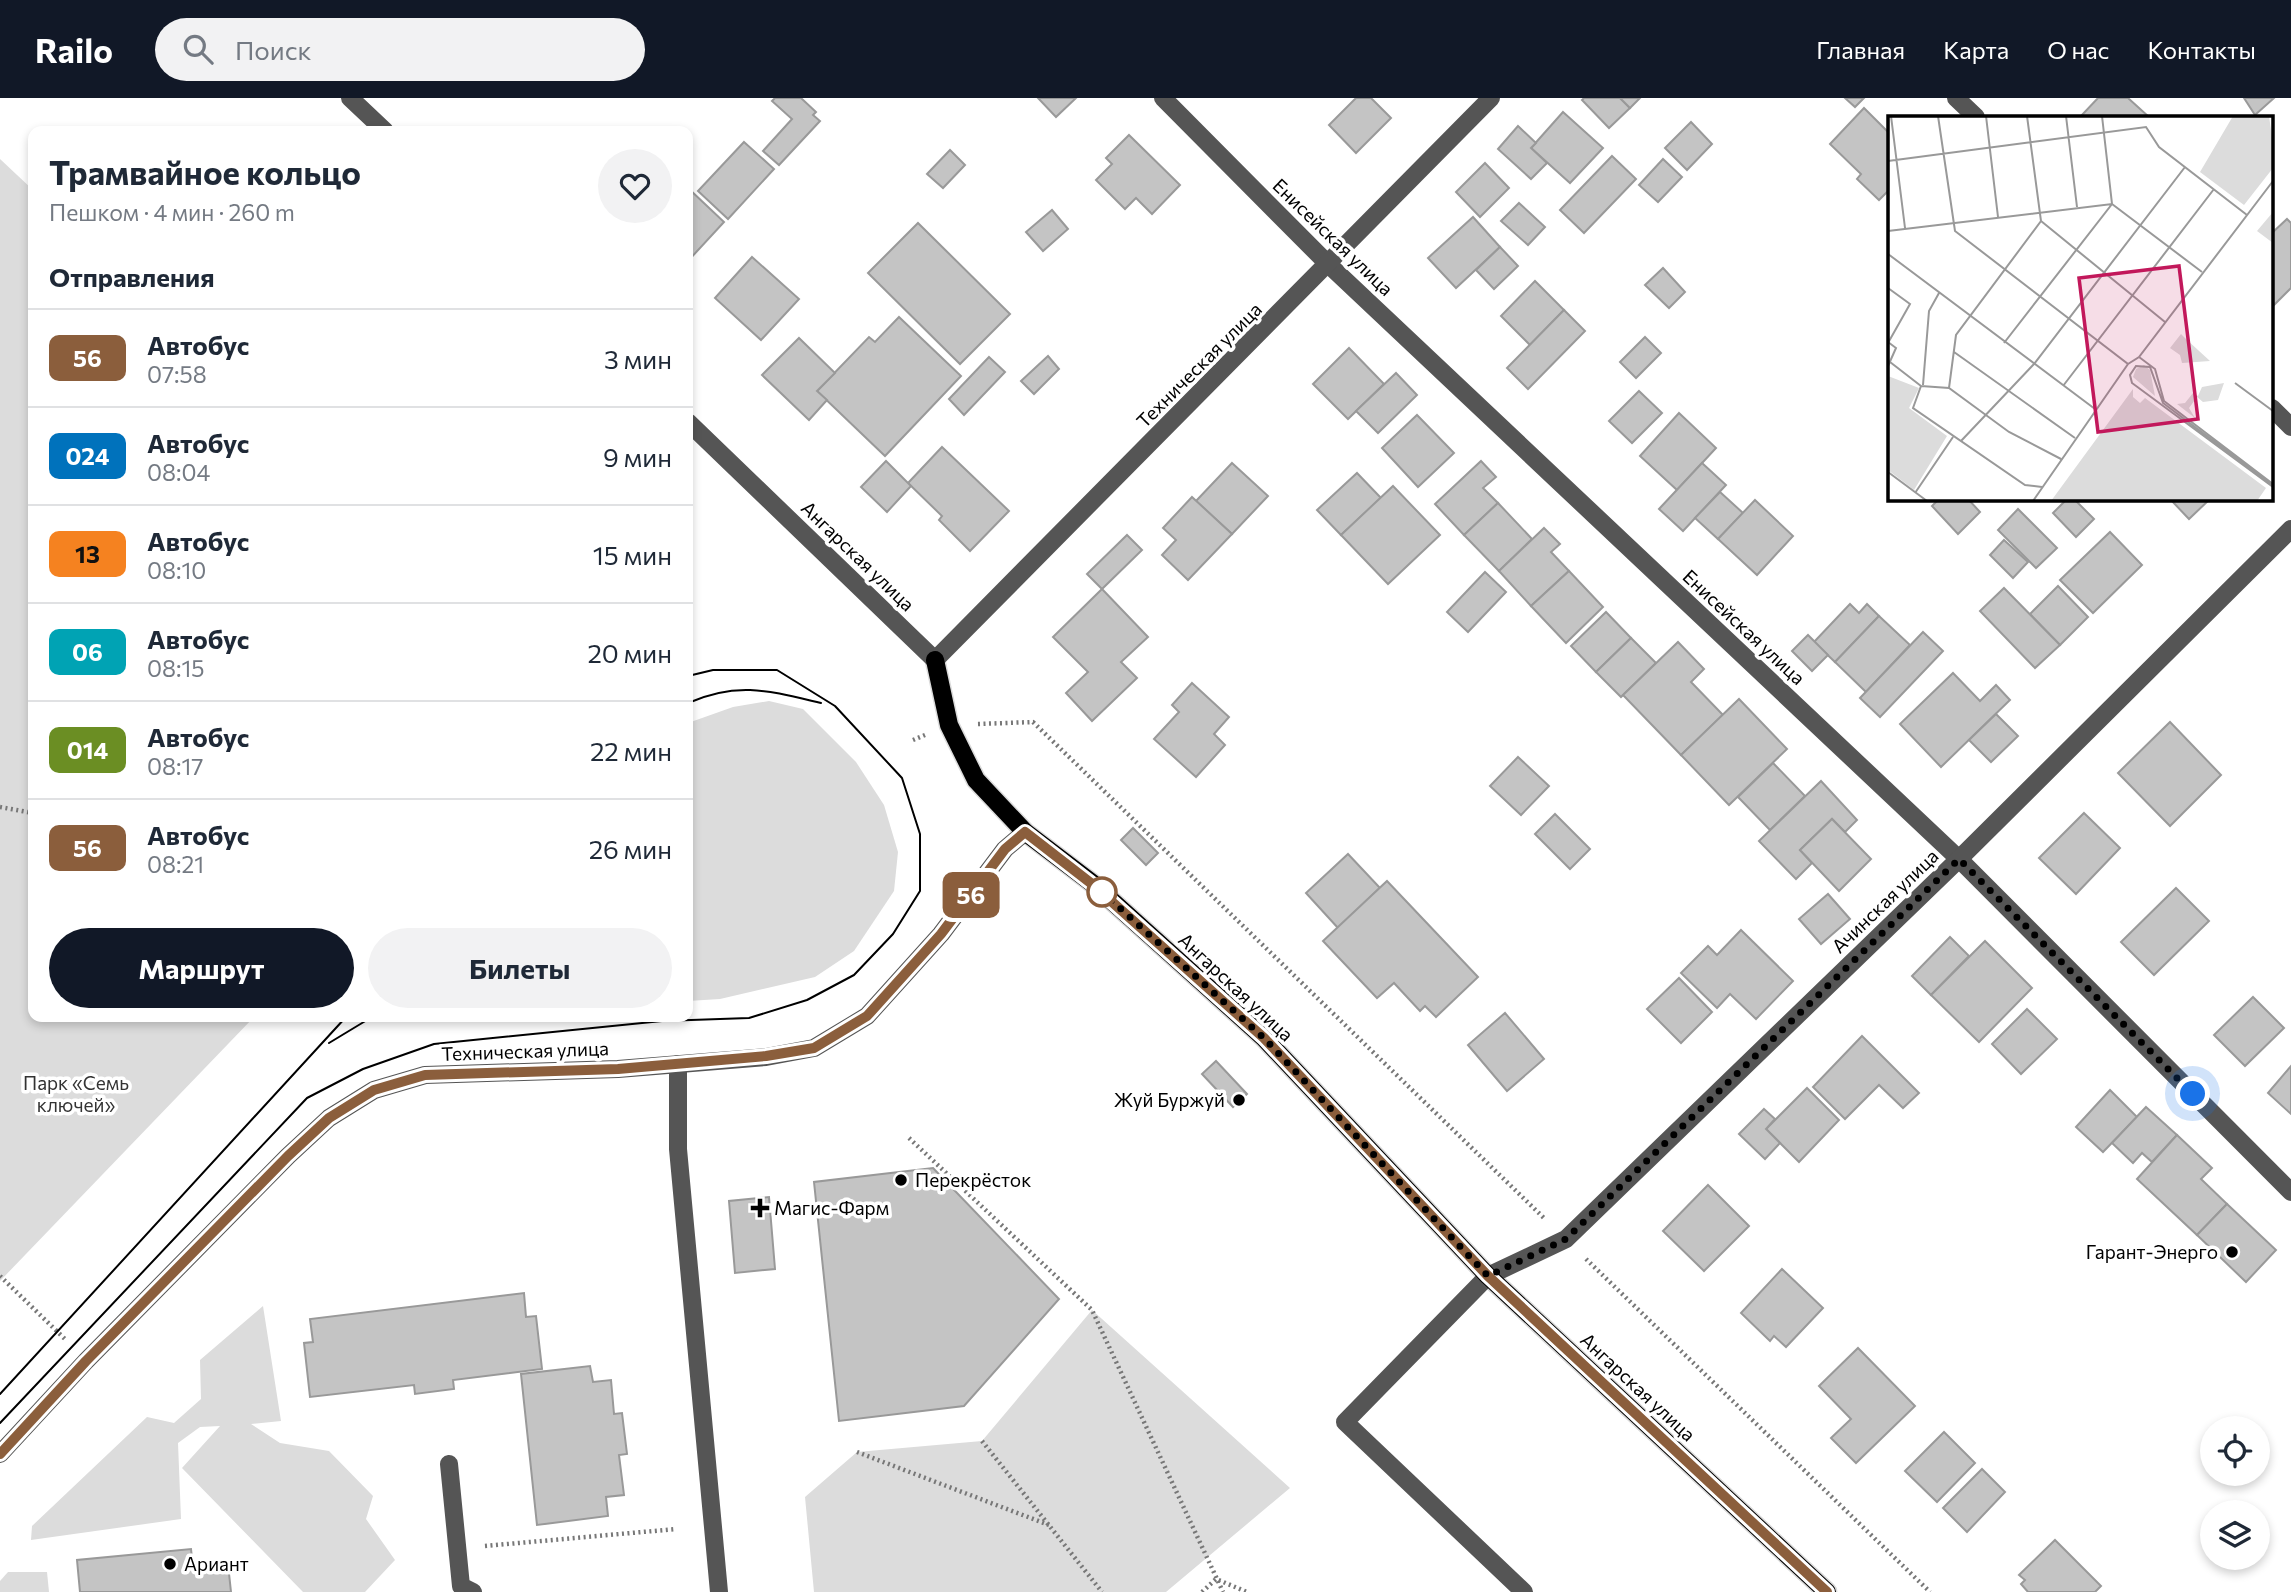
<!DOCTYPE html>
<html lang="ru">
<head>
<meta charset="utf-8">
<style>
  body { margin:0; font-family:Commissioner,sans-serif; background:#f2f2f3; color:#1f2937; height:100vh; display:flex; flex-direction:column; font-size:26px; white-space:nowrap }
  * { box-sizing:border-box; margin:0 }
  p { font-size:23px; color:#747a83 }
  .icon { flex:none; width:38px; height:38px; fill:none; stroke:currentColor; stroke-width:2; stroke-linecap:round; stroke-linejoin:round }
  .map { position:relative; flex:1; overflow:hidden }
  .side { position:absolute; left:28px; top:28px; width:665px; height:896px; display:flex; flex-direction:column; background:#fff; border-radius:14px; box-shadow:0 4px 10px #0003 }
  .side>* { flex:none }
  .badge { padding:0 14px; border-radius:10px; font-size:24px; line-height:46px }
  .tools { position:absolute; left:2200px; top:1318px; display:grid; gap:14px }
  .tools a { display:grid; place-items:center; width:70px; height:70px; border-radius:50%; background:#fff; box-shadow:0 4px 10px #0003; font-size:35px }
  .you { position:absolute; width:35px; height:35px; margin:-18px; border:5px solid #fff; border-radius:50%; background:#1a73e8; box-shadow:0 0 0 10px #1a73e833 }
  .map>.badge { position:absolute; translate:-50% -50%; box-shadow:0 0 0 4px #fff }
  h2 { padding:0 21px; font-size:26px; line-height:63px }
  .round { display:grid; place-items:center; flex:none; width:74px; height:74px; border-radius:37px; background:#f2f2f3 }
  .head { display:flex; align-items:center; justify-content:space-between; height:119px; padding:0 21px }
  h1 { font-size:33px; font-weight:700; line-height:52px }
  .action { display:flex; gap:14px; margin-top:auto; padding:14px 21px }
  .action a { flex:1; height:80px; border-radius:42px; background:#111827; color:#fff; font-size:28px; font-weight:700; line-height:80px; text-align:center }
  .action a+a { background:#f2f2f3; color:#1f2937 }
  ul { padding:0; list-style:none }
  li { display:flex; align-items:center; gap:21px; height:98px; padding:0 21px; border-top:2px solid #e0e1e3 }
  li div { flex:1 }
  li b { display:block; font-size:26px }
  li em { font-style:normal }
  li .badge { min-width:77px; font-weight:700; text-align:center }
  header { display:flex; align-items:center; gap:42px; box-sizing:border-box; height:98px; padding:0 35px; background:#111827; color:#fff }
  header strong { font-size:33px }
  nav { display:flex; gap:38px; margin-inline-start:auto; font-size:24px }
  .search { width:490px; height:63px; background:#f2f2f3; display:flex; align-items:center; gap:18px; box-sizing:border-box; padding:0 24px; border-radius:38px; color:#747a83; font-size:26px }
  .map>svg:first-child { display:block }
</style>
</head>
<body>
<header>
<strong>Railo</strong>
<div class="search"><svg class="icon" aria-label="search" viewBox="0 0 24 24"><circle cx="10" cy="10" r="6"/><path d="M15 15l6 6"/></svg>Поиск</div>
<nav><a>Главная</a><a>Карта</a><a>О нас</a><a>Контакты</a></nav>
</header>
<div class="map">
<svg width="2291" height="1494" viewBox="0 0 2291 1494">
  <rect width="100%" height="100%" fill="#fff"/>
  <g fill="#dcdcdc">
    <polygon points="0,61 33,92 33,919 254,919 0,1183"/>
    <polygon points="769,603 803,611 856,664 884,707 898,754 894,793 854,853 815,879 720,901 688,903 688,625 733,609"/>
    <polygon points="263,1208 281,1323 251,1326 280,1345 329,1353 373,1398 366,1421 395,1462 365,1494 303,1494 182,1370 220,1328 200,1329 178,1345 181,1421 31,1442 32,1428 147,1319 174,1325 201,1301 200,1262"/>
    <polygon points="1092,1212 1290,1390 1166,1494 814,1494 805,1399 857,1354 982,1343"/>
    <polygon points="8,1474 47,1474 49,1494 0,1494 0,1483"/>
  </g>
  <g fill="#c4c4c4" stroke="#999" stroke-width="2">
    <polygon points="775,0 801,0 816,14 813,17 820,23 779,67 763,53 792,21 772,3"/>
    <polygon points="1038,0 1076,0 1056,19"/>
    <polygon points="1356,0 1371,0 1391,20 1356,55 1329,27"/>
    <polygon points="1584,0 1620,0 1630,10 1609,30 1582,2"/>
    <polygon points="1620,0 1640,0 1630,10"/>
    <polygon points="1845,0 1864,0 1855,9"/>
    <polygon points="2098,0 2128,0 2149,19 2080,19"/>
    <polygon points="2244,0 2274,0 2255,17"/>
    <polygon points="1864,10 1890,36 1890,91 1879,102 1857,81 1861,76 1830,46"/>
    <polygon points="1563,14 1603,50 1570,85 1531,50"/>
    <polygon points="1691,24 1712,46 1687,72 1665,50"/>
    <polygon points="1518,28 1536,45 1531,50 1547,65 1531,81 1498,51"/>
    <polygon points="1129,37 1180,87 1152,116 1136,100 1125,111 1096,82 1112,66 1106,60"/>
    <polygon points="744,44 774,71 728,121 698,93"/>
    <polygon points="950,52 965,67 943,90 927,76"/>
    <polygon points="1612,58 1636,81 1584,135 1560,112"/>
    <polygon points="1663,61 1682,79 1658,104 1639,87"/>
    <polygon points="1485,65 1509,90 1480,119 1456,94"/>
    <polygon points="688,90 724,124 688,163"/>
    <polygon points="1519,105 1545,129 1528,147 1501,123"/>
    <polygon points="1052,112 1068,131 1043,153 1026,134"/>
    <polygon points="1473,119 1500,149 1456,190 1428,160"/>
    <polygon points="2287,121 2291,125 2291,190 2272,209 2272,135"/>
    <polygon points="918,125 1010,216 960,266 868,175"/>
    <polygon points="1500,149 1518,168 1494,191 1476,172"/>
    <polygon points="752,159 799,201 761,242 715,200"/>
    <polygon points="1663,170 1685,194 1669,210 1645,187"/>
    <polygon points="1535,183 1564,212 1530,247 1501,218"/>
    <polygon points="1564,212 1585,233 1528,291 1507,270"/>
    <polygon points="899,219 961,278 885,358 817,293 869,239 875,244"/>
    <polygon points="1645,239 1661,255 1636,280 1620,264"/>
    <polygon points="799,240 835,275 817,293 827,302 809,322 762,277"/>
    <polygon points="1349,250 1384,286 1348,321 1313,286"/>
    <polygon points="1048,258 1059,271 1034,296 1021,283"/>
    <polygon points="989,259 1005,274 964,317 949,301"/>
    <polygon points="1396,275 1417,297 1378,335 1356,313"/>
    <polygon points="1639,293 1662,315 1632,345 1609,323"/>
    <polygon points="1679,315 1716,350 1677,392 1640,358"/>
    <polygon points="1417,317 1454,355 1418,389 1382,350"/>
    <polygon points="942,349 1009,413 970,453 939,422 942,418 908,385"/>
    <polygon points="886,363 911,388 887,414 861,389"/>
    <polygon points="1481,363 1496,379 1483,390 1498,405 1464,437 1435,406"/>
    <polygon points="1232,365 1268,398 1232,436 1196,403"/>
    <polygon points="1702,365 1726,387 1683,433 1659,411"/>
    <polygon points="1357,375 1381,400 1341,437 1317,412"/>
    <polygon points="1393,388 1440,437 1388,486 1341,437"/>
    <polygon points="1720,394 1743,415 1718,441 1695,420"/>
    <polygon points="1192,399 1232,436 1188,482 1162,457 1176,442 1163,430"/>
    <polygon points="1939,401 1968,401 1980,414 1958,436 1932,408"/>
    <polygon points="2067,401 2074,401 2094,421 2076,439 2053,415"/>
    <polygon points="2170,401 2210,401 2189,421"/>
    <polygon points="1755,402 1793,438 1757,477 1718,441"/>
    <polygon points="1498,405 1532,441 1499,473 1464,437"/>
    <polygon points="2018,411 2057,450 2036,470 1998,432"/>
    <polygon points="1544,430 1560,446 1551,454 1569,473 1531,508 1499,473"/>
    <polygon points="2110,434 2142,467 2093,515 2060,482"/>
    <polygon points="1127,437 1142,452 1102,491 1087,476"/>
    <polygon points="2004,442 2028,464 2013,480 1990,457"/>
    <polygon points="1569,473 1603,509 1566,545 1531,508"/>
    <polygon points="1485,474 1506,494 1468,534 1447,514"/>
    <polygon points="2058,488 2088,519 2060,547 2030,516"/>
    <polygon points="2004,490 2060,547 2035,570 1980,513"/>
    <polygon points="1102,491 1148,539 1121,564 1137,580 1092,623 1066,595 1088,574 1053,539"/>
    <polygon points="1850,506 1859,515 1867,506 1879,518 1835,564 1814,544"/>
    <polygon points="1606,514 1631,540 1596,574 1571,548"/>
    <polygon points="1879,518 1910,547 1866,594 1835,564"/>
    <polygon points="1923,534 1943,553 1880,619 1860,600"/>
    <polygon points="1808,537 1828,557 1812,573 1792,553"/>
    <polygon points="1631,540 1656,565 1621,599 1596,574"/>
    <polygon points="1678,544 1704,571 1691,584 1723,617 1681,657 1623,597"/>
    <polygon points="1953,575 1980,603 1996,587 2010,602 1941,669 1900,626"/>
    <polygon points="1192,585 1229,619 1214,636 1225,647 1196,679 1154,641 1179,614 1172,607"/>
    <polygon points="1739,601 1787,651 1729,707 1681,657"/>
    <polygon points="1996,616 2018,638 1991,664 1969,642"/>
    <polygon points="2170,624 2221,677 2170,728 2118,675"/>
    <polygon points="1518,659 1549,688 1521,717 1490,688"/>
    <polygon points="1773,665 1805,698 1770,732 1738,699"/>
    <polygon points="1821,683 1857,722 1845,734 1832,721 1800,752 1812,765 1796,781 1759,743"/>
    <polygon points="2084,715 2120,750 2076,796 2039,760"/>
    <polygon points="1555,716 1590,751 1570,771 1535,736"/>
    <polygon points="1832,721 1871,761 1839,793 1800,752"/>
    <polygon points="1133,730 1158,755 1146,767 1121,742"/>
    <polygon points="1348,756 1380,790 1338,830 1306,795"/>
    <polygon points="1387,783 1478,879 1436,919 1425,908 1420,913 1394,885 1377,900 1323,843"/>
    <polygon points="2176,790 2209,823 2154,877 2121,844"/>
    <polygon points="1828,796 1850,821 1821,846 1799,821"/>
    <polygon points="1741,832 1793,883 1756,921 1730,896 1717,910 1681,875 1708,848 1717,857"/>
    <polygon points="1950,839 1969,858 1931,897 1912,878"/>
    <polygon points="1985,843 2032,890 1979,944 1931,897"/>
    <polygon points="1679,880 1712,914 1681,945 1647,911"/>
    <polygon points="2253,899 2284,930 2245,968 2214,937"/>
    <polygon points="2027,911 2057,941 2021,976 1992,946"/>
    <polygon points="1505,915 1544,961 1507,993 1468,947"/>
    <polygon points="1862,938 1919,995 1903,1010 1879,987 1845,1021 1813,989"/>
    <polygon points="1216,963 1247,996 1233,1009 1202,976"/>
    <polygon points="2291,968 2291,1016 2268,995"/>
    <polygon points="1807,990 1839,1022 1799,1064 1766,1031"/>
    <polygon points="2110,992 2137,1019 2103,1054 2076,1029"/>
    <polygon points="2146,1009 2177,1037 2152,1064 2142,1055 2133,1065 2112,1045"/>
    <polygon points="1764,1011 1775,1021 1766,1031 1780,1045 1765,1061 1739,1036"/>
    <polygon points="2177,1037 2212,1070 2201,1081 2227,1106 2197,1137 2137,1081"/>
    <polygon points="933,1070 1059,1201 964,1308 839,1323 814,1084"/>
    <polygon points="1708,1087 1749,1128 1704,1173 1663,1133"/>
    <polygon points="769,1099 775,1171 735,1175 729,1103"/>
    <polygon points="2227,1106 2276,1152 2246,1184 2197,1137"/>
    <polygon points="1782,1171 1823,1210 1786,1249 1774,1238 1770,1243 1741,1215"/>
    <polygon points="524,1195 526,1219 536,1218 542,1271 453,1282 454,1291 415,1296 414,1287 310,1299 304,1245 313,1244 310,1221"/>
    <polygon points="1858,1250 1915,1308 1856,1365 1831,1340 1851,1321 1819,1288"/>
    <polygon points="590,1268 593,1284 611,1282 614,1316 622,1315 627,1356 619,1357 624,1397 606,1399 608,1418 537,1427 521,1276"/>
    <polygon points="1944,1334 1975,1365 1937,1404 1905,1373"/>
    <polygon points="1982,1371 2005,1394 1967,1434 1943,1410"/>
    <polygon points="2055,1442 2101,1488 2095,1494 2028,1494 2021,1486 2025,1482 2019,1477"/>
    <polygon points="191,1451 193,1469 228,1466 231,1494 80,1494 77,1462"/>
  </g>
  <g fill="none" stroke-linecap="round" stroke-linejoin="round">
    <defs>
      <polyline id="major" points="935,562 949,627 976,682 1025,734 1092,785 1264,940 1488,1178 1827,1494"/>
    </defs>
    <use href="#major" stroke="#dbdbdb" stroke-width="21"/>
    <g stroke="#777" stroke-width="4.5" stroke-dasharray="2 3.5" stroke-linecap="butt">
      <polyline points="978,626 1033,624 1545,1121"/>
      <polyline points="913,642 925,637"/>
      <polyline points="0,709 33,715"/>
      <polyline points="909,1040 1092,1212 1223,1494"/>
      <polyline points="1586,1161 1930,1494"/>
      <polyline points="0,1178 67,1243"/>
      <polyline points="982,1343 1102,1494"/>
      <polyline points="857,1354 1049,1427"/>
      <polyline points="485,1448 676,1431"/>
      <polyline points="1202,1494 1216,1481 1247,1494"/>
    </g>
    <g stroke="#555" stroke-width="18">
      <polyline points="350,0 385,33"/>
      <polyline points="1163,0 1328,166 1959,761 2291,1094"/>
      <polyline points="1956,0 1976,19"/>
      <polyline points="2272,310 2291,329"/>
      <polyline points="688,324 935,562 1491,0"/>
      <polyline points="678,966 678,1051 719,1494"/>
      <polyline points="0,1356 86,1263 288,1058 329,1020 374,992 425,977 618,971 766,959 814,950 867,918 941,836 1005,751 1025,734"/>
      <polyline points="449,1366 461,1488 473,1494"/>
      <polyline points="1524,1494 1345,1324 1488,1178 1566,1141 1959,761 2291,431"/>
    </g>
    <use href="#major" stroke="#000" stroke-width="18"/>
    <g stroke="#000" stroke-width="2">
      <path d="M688 605C738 583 770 593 821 605"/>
      <polyline points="329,945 372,919"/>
      <polyline points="0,1296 346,919"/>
      <polyline points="0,1325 307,1000 363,971 434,946 662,923 749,920 807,902 854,877 893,836 920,793 920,736 902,680 835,608 777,572 713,572 688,578"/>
    </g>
  </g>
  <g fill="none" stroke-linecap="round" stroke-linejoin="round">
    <defs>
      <polyline id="line" points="0,1356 86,1263 288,1058 329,1020 374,992 425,977 618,971 766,958 814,950 867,918 941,836 1005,751 1025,734 1092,786 1264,940 1488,1178 1827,1494"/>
    </defs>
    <use href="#line" stroke="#fff" stroke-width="16"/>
    <use href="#line" stroke="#8b5e3c" stroke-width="10"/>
    <polyline stroke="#000" stroke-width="7" stroke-dasharray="0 12.6" points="1102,794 1264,940 1488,1178 1566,1141 1959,761 2193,996"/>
  </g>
  <circle fill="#fff" stroke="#8b5e3c" stroke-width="3.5" cx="1102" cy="794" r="14"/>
  <g fill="#000" stroke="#fff" stroke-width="2.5">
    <circle cx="1239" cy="1002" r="7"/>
    <circle cx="901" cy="1082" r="7"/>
    <path d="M756.5 1099.5h7v7h7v7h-7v7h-7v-7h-7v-7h7z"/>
    <circle cx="2232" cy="1154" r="7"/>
    <circle cx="170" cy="1466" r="7"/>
  </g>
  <g text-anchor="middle" stroke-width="7" stroke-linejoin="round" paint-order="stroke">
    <g font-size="19" fill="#000" stroke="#fff">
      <text transform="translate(1333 139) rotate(44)" y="7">Енисейская улица</text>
      <text transform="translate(1199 267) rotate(-45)" y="7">Техническая улица</text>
      <text transform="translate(858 458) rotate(44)" y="7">Ангарская улица</text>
      <text transform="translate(1744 529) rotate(43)" y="7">Енисейская улица</text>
      <text transform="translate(1885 803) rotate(-44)" y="7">Ачинская улица</text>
      <text transform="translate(1236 889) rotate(43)" y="7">Ангарская улица</text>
      <text transform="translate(525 953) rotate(-2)" y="7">Техническая улица</text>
      <text transform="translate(1638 1289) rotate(43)" y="7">Ангарская улица</text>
    </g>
    <g font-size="19" fill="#333" stroke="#fff">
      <text x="76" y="992">Парк «Семь<tspan x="76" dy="22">ключей»</tspan></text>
    </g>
    <g font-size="19" fill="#000" stroke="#fff" text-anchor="start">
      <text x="1225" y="1009" text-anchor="end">Жуй Буржуй</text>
      <text x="915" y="1089">Перекрёсток</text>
      <text x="774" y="1117">Магис-Фарм</text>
      <text x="2218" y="1161" text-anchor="end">Гарант-Энерго</text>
      <text x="184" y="1473">Ариант</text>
    </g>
  </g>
  <g transform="translate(1888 18)">
    <rect width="385" height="385" fill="#fff"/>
    <path d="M345 0H381L385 28V52L356 89 312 56ZM385 96V127L369 115ZM293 218 298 223 322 245 294 247 292 239 282 232ZM256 249 262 254 267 280 245 261 248 253ZM0 260 31 272 21 292 59 320 26 374 0 354ZM336 267 330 284 315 286 309 281 301 292 307 302 289 288 297 287 305 277 310 280 314 271ZM245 273V281L252 287 257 282 378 372 369 385H163Z" fill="#dcdcdc"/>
    <path fill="none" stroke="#999" stroke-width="2" d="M3 0 17 112M50 0 67 115 240 248 145 385M98 0 110 101M178 0 189 91M0 45 258 11 271 31 359 99M153 105 277 206M0 115 224 88 314 156M0 138 207 293M0 172 22 188 0 227M0 226 8 232 0 250M116 227 224 88 214 0M66 236 187 322M251 241 267 253 276 285 385 368M2 246 33 270M240 248 251 241 385 65M347 267 385 295M35 269 41 195 51 177M33 270 25 292 137 369 154 371M33 270 61 272 121 316 173 343M175 270 326 73M61 272 68 219 153 105 139 0M73 325 146 248 297 51M0 356 39 385M385 370 275 287 262 251 248 250 242 259 244 267 385 371M27 377 65 321"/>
    <path fill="#c2185b" fill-opacity="0.15" stroke="#c2185b" stroke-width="3.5" d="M291 150 310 303 210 316 191 162Z"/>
    <rect width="385" height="385" fill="none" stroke="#000" stroke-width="3.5"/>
  </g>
</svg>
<div class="tools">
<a><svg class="icon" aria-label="locate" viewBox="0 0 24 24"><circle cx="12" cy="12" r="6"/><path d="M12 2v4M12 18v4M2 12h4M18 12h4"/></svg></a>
<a><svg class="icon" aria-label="layers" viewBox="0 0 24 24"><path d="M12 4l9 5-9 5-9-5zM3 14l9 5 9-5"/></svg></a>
</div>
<div class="you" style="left:2193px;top:996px"></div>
<b class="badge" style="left:971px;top:797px;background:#8b5e3c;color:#fff">56</b>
<section class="side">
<div class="head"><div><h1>Трамвайное кольцо</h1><p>Пешком · 4 мин · 260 m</p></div><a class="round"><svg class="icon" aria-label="heart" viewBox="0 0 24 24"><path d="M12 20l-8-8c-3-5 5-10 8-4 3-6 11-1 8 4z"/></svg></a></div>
<h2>Отправления</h2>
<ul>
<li><span class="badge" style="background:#8b5e3c;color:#fff">56</span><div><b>Автобус</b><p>07:58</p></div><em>3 мин</em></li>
<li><span class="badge" style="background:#0072bc;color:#fff">024</span><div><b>Автобус</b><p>08:04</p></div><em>9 мин</em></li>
<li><span class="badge" style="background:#f58220;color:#111">13</span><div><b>Автобус</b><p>08:10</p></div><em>15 мин</em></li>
<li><span class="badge" style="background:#00a3b4;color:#fff">06</span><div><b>Автобус</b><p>08:15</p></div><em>20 мин</em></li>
<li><span class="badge" style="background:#6b8e23;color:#fff">014</span><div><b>Автобус</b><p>08:17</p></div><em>22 мин</em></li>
<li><span class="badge" style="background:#8b5e3c;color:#fff">56</span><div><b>Автобус</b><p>08:21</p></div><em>26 мин</em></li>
</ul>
<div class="action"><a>Маршрут</a><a>Билеты</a></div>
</section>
</div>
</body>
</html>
